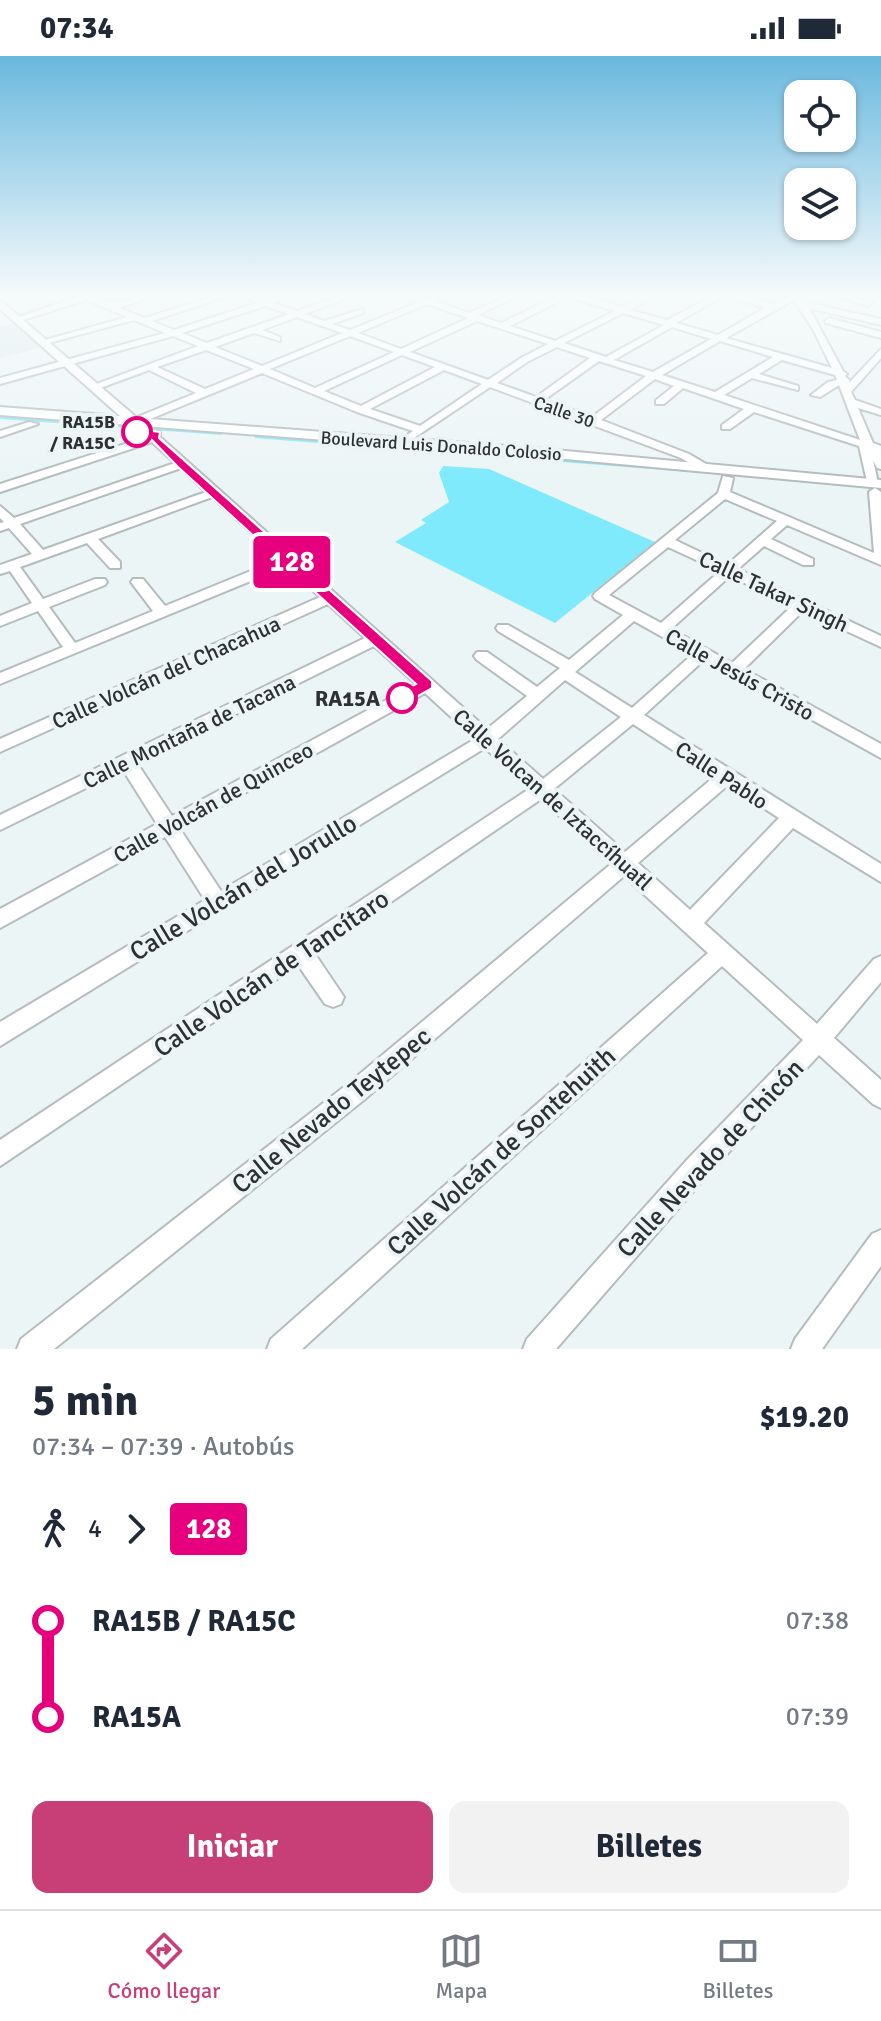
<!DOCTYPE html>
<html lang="es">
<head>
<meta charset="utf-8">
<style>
  body { margin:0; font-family:Signika,sans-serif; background:#f2f2f3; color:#1f2937; height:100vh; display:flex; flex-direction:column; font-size:30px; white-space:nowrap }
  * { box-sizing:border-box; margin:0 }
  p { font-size:26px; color:#747a83 }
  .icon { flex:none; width:44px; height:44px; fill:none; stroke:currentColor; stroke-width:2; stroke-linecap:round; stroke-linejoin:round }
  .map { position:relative; height:1293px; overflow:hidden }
  .panel { display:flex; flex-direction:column; background:#fff; flex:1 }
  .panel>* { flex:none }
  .badge { padding:0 16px; border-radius:6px; font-size:28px; line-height:52px }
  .buttons { position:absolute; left:784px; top:24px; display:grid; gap:16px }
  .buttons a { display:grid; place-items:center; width:72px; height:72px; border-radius:16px; background:#fff; box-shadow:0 2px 6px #0004; font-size:40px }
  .map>.badge { position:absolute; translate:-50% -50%; box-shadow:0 0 0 4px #fff }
  .legs { display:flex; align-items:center; gap:12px; height:88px; padding:0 32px; font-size:26px }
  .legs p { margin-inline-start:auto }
  .summary { display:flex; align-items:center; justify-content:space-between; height:136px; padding:0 32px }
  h1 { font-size:44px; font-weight:800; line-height:60px }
  .primary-button { display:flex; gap:16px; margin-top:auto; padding:16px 32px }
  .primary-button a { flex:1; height:92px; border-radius:16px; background:#c83e77; color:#fff; font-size:32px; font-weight:800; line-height:92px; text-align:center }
  .primary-button a+a { background:#f2f2f3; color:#1f2937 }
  ul { padding:0 32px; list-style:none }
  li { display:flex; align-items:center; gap:28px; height:96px; font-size:30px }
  li i { display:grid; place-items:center; width:12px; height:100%; margin:0 10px; background:currentColor }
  li i::after { content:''; width:20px; height:20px; margin:-10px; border:6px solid; border-radius:50%; background:#fff }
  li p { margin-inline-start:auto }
  li:first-child i { background:linear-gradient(#0000 50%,currentColor 0) }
  li:last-child i { background:linear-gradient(currentColor 50%,#0000 0) }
  .status { display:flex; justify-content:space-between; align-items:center; height:56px; padding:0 40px; background:#fff; direction:ltr }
  .status svg { height:22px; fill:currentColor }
  .menu { display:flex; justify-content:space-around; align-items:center; height:112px; border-top:2px solid #e0e1e3; background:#fff; font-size:22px; color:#747a83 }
  .menu a { display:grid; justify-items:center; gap:4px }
  .menu .current { color:#c83e77 }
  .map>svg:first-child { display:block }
</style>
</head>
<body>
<div class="status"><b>07:34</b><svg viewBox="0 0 49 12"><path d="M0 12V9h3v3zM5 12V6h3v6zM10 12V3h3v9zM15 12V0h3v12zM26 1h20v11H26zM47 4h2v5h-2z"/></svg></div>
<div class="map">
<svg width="881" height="1293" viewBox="0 0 881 1293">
  <rect width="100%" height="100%" fill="#ecf5f6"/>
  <polygon fill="#d7e8eb" points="14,266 44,291 0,302 0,270"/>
  <g fill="#7feafc">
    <polygon points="0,359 221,377 222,379 0,363"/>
    <polygon points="256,379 802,422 881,431 254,382"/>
    <polygon points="443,410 489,413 655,486 555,567 395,486 426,467 421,464 449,446 439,417"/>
  </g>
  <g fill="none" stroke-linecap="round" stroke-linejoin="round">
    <defs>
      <g id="minor">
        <path d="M83 239H98L94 242C121 252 129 239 156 239L119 252 145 262 218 239H231L152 265 174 274 257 247 240 239C249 239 258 244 266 244 275 243 283 239 293 239L273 247 297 255 343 239H355L305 258 324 265 363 253V257L332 268 350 274 419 246 403 239 427 243 447 239 435 245 469 257 508 239H519L478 259 501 267 559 239H580L622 251 646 239H657L630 254 667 264 714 239H725L676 267 718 279 765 252 725 239H739L772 248 791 239H805L801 242 804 246 881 263V269L809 252 843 315 847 318 845 320 850 325 848 328 881 293V302L851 336 855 344 881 353V359L858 352 873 387 881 390V413L877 412 873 404 878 427 872 431 868 430 859 390 754 356 730 373H722V369L744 353 683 332 664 348H656V344L674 330 655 323 601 364 689 398 706 408V412H698L681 402 490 331 402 390 396 387 413 375 357 356 262 317 138 368H130V364L196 337 149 314 100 332 91 330 198 290 173 280 0 328V322L165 277 134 264 45 288V284L127 261 86 244 20 265 13 263ZM568 241 615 255 555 285 510 270ZM794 244 814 275 832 312 726 282ZM427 248 468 262 401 293 358 277ZM265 250 289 258 207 287 182 277ZM623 257 664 269 606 301 564 287ZM297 261 342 277 262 310 215 291 254 277 280 285V281L262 274ZM477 265 548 288 521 302 488 324 410 296ZM672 271 711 283 653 316 614 304ZM350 280 394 296 315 332 270 313ZM720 285 773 301 715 336 662 319ZM557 291 590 302 536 341 497 327 527 306ZM206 294 254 313 205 333 157 311ZM402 299 435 311 361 350 324 335ZM782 304 835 319 837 324 828 326 811 339 820 341 839 329 860 384 724 339 752 322 798 334V330L759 318ZM599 305 646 320 592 361 544 344ZM444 314 482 328 420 370 370 353Z"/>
        <polygon points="833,239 847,239 872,247 868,250"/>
        <polygon points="829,262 881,276 881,282 826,267 825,265"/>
        <polygon points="29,366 38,368 0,381 0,375"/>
        <path d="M152 376H160V381L487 673 527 640 477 604 474 600 477 596H487L537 631 560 612 498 575 496 572 498 569H508L569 604 623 559 595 543 593 540 595 537 718 437 723 420 733 422 730 436 874 497 869 436 875 432 881 436V509L787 469 771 483 813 503V509H803L764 490 738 513 881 580V591L803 555 744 613 881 688V702L704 604 644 659 881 808V826L793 772 704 867 817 968 874 903 881 900V926L834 982 881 1024V1052L873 1048 819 999 704 1123 556 1293H523L527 1283 686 1105 803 984 722 910 302 1293H267L271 1283 708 897 624 820 365 1043 54 1293H17L21 1283 349 1027 611 808 541 743 315 898 344 941 341 948 333 951 325 948 298 909 0 1110V1084L529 733 485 692 0 990V966L205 844 165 781 0 872V853L157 768 123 714 0 774V759L365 582 328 548 0 696V683L320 541 287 510 0 628V617L63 591 38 555 0 570V560L32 547 10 515 0 518V509L32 498 9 472 0 475V467L4 466 0 462V450L14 462 175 407 152 386 0 436V428L150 380ZM181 412 206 436 43 494 20 468ZM212 441 280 503 165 550 143 523H133L131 526 153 555 75 587 49 551 105 529 107 526 105 523H95L43 543 20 511 87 487 110 512H120V506L98 483ZM725 443 777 465 727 509 675 484ZM668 491 720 515 661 567 609 539ZM730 520 792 550 732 607 671 573ZM634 565 693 598 632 652 575 616ZM374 590 416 628 172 760 137 707ZM565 624 621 661 543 723 498 683ZM425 637 475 683 221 835 180 773ZM633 668 714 721 625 796 554 733ZM728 729 779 762 690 854 638 807Z"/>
        <polygon points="881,1174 881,1210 822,1293 791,1293 795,1283 872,1178"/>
      </g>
      <polygon id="major" points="0,244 137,362 533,392 881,424 881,432 533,400 0,359 0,351 120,360 0,253"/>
    </defs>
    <use href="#minor" stroke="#b5bcbe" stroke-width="4"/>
    <use href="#major" stroke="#b5bcbe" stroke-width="4"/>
    <use href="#minor" fill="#fff" fill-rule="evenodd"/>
    <use href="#major" fill="#fff" fill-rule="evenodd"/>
  </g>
  <linearGradient id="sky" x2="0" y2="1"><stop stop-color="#6ab8de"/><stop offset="0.57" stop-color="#f6fafb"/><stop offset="1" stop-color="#f6fafb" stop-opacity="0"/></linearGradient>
  <rect width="881" height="420" fill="url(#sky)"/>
  <polygon fill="#e6007e" stroke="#fff" stroke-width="2" points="137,373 160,376 159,382 186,406 432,625 432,632 407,646 396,646 396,638 416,628 178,411 149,381 133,379 133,374"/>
  <g fill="#fff" stroke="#e6007e" stroke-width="4">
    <circle cx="137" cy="376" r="14"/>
    <circle cx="402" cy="642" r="14"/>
  </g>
  <g text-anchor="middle" stroke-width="8" stroke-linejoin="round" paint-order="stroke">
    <g font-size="18" fill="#2e3132" stroke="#ecf5f6">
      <text transform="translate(564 356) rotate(19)" y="6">Calle 30</text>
      <text transform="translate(441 390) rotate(4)" y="6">Boulevard Luis Donaldo Colosio</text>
    </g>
    <g font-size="18" font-weight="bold" fill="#2e3132" stroke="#ecf5f6" text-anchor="end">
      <text x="115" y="372">RA15B<tspan x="115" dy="21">/ RA15C</tspan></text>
    </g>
    <g font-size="22" fill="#2e3132" stroke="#ecf5f6">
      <text transform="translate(774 535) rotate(25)" y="8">Calle Takar Singh</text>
      <text transform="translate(166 616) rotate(-24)" y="8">Calle Volcán del Chacahua</text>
      <text transform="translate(740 618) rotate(29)" y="8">Calle Jesús Cristo</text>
      <text transform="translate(189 675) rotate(-26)" y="8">Calle Montaña de Tacana</text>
      <text transform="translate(722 719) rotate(33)" y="8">Calle Pablo</text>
      <text transform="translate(553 743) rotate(42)" y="8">Calle Volcan de Iztaccíhuatl</text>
      <text transform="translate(213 746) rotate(-29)" y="8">Calle Volcán de Quinceo</text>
    </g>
    <g font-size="22" font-weight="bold" fill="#2e3132" stroke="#ecf5f6" text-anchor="end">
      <text x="380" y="650">RA15A</text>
    </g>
    <g font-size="26" fill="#2e3132" stroke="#ecf5f6">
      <text transform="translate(243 831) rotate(-31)" y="9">Calle Volcán del Jorullo</text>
      <text transform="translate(271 917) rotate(-34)" y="9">Calle Volcán de Tancítaro</text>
      <text transform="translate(331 1054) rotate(-39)" y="9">Calle Nevado Teytepec</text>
      <text transform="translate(501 1095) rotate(-42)" y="9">Calle Volcán de Sontehuith</text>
      <text transform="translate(710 1102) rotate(-47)" y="9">Calle Nevado de Chicón</text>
    </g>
  </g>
</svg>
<div class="buttons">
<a><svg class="icon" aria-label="locate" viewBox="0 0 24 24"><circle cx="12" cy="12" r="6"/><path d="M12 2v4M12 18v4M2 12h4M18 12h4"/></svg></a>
<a><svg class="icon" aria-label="layers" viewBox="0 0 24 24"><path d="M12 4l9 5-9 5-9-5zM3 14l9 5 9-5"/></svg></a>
</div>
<b class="badge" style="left:292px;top:506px;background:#e6007e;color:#fff">128</b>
</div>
<section class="panel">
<div class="summary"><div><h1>5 min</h1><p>07:34 – 07:39 · Autobús</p></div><b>$19.20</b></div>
<div class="legs"><svg class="icon" aria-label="walk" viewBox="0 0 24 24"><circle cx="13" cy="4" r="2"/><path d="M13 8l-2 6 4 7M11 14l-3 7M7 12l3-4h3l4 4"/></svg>4<svg class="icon" aria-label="forward" viewBox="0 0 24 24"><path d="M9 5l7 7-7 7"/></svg><b class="badge" style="background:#e6007e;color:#fff">128</b></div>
<ul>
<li><i style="color:#e6007e"></i><b>RA15B / RA15C</b><p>07:38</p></li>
<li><i style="color:#e6007e"></i><b>RA15A</b><p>07:39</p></li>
</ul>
<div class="primary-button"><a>Iniciar</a><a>Billetes</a></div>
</section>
<nav class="menu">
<a class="current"><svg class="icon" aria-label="directions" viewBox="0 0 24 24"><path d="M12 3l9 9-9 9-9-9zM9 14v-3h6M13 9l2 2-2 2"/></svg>Cómo llegar</a>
<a><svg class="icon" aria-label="map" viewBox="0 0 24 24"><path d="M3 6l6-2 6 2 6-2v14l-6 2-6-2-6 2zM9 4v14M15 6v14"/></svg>Mapa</a>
<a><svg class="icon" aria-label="tickets" viewBox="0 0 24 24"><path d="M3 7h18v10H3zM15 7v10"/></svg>Billetes</a>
</nav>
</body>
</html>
